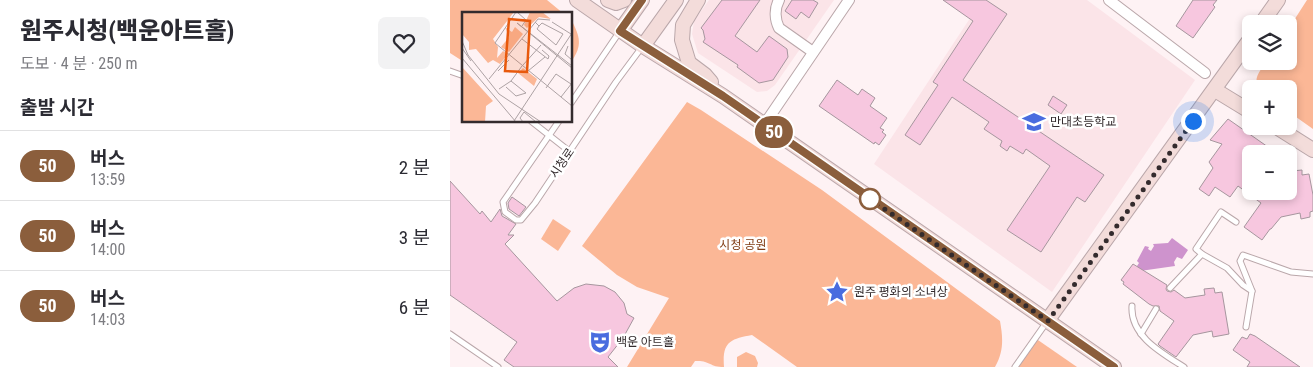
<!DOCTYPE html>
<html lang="ko">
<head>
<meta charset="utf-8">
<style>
  body { margin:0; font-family:"Roboto Condensed","Noto Sans KR",sans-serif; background:#f2f2f3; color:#2b2b33; height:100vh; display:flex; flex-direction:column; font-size:19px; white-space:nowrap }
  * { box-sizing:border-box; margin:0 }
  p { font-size:16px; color:#7c7c81 }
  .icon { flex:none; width:28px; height:28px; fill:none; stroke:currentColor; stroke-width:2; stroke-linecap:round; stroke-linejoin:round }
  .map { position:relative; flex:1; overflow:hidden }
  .panel { display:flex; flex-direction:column; background:#fff; width:450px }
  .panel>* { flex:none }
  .badge { padding:0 10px; border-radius:16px; font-size:18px; line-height:32px }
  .controls { position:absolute; left:792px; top:15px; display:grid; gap:10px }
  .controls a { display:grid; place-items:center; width:55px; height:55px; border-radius:8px; background:#fff; box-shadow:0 2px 8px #0003; font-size:25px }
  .you { position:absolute; width:25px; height:25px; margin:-12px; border:4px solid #fff; border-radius:50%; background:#1a73e8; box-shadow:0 0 0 8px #1a73e833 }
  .map>.badge { position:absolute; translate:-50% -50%; box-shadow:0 0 0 2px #fff }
  h2 { padding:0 20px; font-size:19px; line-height:45px }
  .round { display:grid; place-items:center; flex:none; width:52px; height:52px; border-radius:8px; background:#f2f2f3 }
  .summary { display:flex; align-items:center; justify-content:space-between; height:85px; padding:0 20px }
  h1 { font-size:24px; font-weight:800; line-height:38px }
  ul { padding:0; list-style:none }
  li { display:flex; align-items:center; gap:15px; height:70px; padding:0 20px; border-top:1px solid #e1e1e2 }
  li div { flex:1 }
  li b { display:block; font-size:19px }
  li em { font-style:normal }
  li .badge { min-width:55px; font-weight:700; text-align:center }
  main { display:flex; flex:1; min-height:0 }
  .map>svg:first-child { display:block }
</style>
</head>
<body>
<main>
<section class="panel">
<div class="summary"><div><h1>원주시청(백운아트홀)</h1><p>도보 · 4 분 · 250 m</p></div><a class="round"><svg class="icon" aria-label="heart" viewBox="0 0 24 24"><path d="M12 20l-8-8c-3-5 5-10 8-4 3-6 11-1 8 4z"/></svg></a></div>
<h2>출발 시간</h2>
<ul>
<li><span class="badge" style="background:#8b5e3c;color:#fff">50</span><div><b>버스</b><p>13:59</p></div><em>2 분</em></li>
<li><span class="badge" style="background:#8b5e3c;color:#fff">50</span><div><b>버스</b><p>14:00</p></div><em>3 분</em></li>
<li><span class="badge" style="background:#8b5e3c;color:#fff">50</span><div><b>버스</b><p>14:03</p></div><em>6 분</em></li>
</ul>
</section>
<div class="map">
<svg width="863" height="367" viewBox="0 0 863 367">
  <rect width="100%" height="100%" fill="#fef2f4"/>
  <g fill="#fbe4e8">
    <polygon points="259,0 384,0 325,85 317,91 307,92 248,53 242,34 244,21"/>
    <polygon points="532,0 637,0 745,80 602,292 424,164"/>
  </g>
  <g fill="#fbb796">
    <polygon points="0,0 97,0 114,14 14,14 14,62 0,53"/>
    <path d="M857 0H863V129L839 112V89H809C802 78 811 70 817 61H839V28Z"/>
    <path d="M121 19C130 37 133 45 121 62Z"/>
    <path d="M237 102 251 110 372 190 550 321C553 338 554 351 545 367H347L302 335C280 339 272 342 274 367 259 367 260 360 245 361L241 367H177L219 298 187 287 167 275 132 246Z"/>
    <polygon points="103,219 121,231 108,251 91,239"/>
    <polygon points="585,338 627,367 566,367"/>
    <polygon points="296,352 305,356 308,363 307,367 287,367 287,357"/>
  </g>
  <polygon fill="#ce93cd" points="722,238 738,250 732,259 727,257 724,262 725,266 683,272 689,263 687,261 695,246 699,247 698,249 701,251 704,246 703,244 718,243"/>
  <g fill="#f7c7df" stroke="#a6969e">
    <polygon points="272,0 310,0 285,36 307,52 319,36 337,49 338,57 323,80 309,83 287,67 288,65 253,42 255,39 253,30 251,28"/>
    <polygon points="342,0 363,0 368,3 359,18 351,12 346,19 335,11"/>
    <polygon points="493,0 536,0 557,14 513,80 654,175 635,202 627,197 591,252 557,230 600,166 576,149 573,154 560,146 557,151 550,146 552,141 534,129 539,122 502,97 470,145 455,135 488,85 483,82 523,21"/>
    <polygon points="743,0 767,0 763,5 765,7 743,38 726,26"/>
    <polygon points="387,80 408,95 412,89 425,98 420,106 437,118 430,128 434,130 432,132 436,135 429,145 425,142 424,144 369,106"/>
    <polygon points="603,96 617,105 611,114 598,105"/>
    <polygon points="778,119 828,154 801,154 801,191 839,191 839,177 843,177 842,171 852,170 852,175 859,174 863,195 863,211 860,212 860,217 851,219 850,213 831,217 821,229 820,229 812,240 794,227 811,203 788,186 780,197 765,187 759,196 749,189 763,168 759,162 772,144 760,140"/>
    <polygon points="0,181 30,214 32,211 41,222 50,209 52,216 66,224 58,235 64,235 55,244 107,301 124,288 136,284 154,286 165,292 174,303 177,314 184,318 173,338 158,357 168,367 64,367 54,360 67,342 0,295"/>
    <polygon points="62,197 76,207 69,216 59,209 58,203"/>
    <polygon points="683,264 717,285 716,289 717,291 721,292 724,290 735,298 755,295 754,289 764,288 765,293 772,292 779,334 763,337 762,331 743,335 726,357 710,346 708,344 724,321 710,311 709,306 703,306 699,304 673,284 674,282 671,280"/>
    <polygon points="800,334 805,336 850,367 797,367 800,362 783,350 792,337 797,339"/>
  </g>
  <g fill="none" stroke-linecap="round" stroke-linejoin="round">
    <defs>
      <g id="lane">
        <polyline points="0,71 14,76"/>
        <polyline points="121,103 170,31"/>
        <polyline points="81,121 119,151"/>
        <polyline points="109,121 53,202 55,212 66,220 71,220 85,203 166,82 192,47"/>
        <polyline points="752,254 746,249 771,212 786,222"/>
        <polyline points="720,288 752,254 777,268 793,285 802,291 796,327"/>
        <polyline points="802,291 790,261 793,255 841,272 863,274"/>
        <path d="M682 306C680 336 712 353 734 367"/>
        <polyline points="0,334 48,367"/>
        <polyline points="691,334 706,309"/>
        <polyline points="565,367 596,323"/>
      </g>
      <g id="street">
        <path d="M329 0C324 9 325 20 329 28L363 52"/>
        <polyline points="659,0 755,73"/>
        <polyline points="314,125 399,0"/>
      </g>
      <g id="secondary">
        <polyline points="127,0 193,46 273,96 664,367"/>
        <polyline points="158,0 166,3 174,0"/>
        <polyline points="248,0 233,25 232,40 239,63 255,75 261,82"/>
        <polyline points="811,24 828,0"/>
        <polyline points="170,31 192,0"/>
        <polyline points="193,46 226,0"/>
        <polyline points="765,90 801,112"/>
        <polyline points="825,126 863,150"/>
        <polyline points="597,321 801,38"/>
      </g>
    </defs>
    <use href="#lane" stroke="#baa7aa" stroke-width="7"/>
    <use href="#street" stroke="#baa7aa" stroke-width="12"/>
    <use href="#secondary" stroke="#baa7aa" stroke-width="16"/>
    <use href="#lane" stroke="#fff" stroke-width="5"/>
    <use href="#street" stroke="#fff" stroke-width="10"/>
    <use href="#secondary" stroke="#f3dcda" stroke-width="14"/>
  </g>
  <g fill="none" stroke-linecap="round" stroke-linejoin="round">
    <defs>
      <polyline id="line" points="192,0 170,31 273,96 664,367"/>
    </defs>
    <use href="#line" stroke="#fff" stroke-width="11"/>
    <use href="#line" stroke="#8b5e3c" stroke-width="8"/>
    <polyline stroke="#332b2d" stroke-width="5" stroke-dasharray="0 9" points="420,199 598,321 743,121"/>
  </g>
  <defs>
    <symbol id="school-bare" viewBox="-9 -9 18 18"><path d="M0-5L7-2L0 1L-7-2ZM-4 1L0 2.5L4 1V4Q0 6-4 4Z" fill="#496cdf" stroke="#fff" stroke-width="2.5" paint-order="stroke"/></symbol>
    <symbol id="sight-bare" viewBox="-9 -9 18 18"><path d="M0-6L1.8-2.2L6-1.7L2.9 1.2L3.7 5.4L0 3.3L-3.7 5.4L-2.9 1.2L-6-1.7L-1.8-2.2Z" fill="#496cdf" stroke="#fff" stroke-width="2.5" paint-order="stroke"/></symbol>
    <symbol id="theatre-bare" viewBox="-9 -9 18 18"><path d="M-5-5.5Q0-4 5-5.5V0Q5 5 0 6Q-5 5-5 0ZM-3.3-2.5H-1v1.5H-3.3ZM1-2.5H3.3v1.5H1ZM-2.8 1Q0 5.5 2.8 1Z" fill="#496cdf" stroke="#fff" stroke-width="2.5" paint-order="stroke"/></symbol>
  </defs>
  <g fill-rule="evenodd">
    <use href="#school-bare" x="568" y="106" width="32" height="32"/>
    <use href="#sight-bare" x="371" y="276" width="32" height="32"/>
    <use href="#theatre-bare" x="134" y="326" width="32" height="32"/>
  </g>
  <circle fill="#fff" stroke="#8b5e3c" stroke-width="2.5" cx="420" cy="199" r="10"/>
  <g text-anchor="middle" stroke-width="5" stroke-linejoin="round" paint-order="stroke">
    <g font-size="12" fill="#332b2d" stroke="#fff" text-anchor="start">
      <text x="600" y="126">만대초등학교</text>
      <text x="404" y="296">원주 평화의 소녀상</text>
      <text x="166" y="346">백운 아트홀</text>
    </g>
    <g font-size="12" fill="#332b2d" stroke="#fff">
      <text transform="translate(112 163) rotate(-56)" y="4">시청로</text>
    </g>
    <g font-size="12" fill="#813d15" stroke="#fff">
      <text x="293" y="249">시청 공원</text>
    </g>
  </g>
  <g transform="translate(12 12)">
    <rect width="110" height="110" fill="#fef2f4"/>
    <path d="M0 0H52L31 27 36 35 35 46 41 39 46 42 38 52 31 48 26 51 14 37 7 38V30L0 22ZM68 0H80L89 7 77 5 65 16 62 13ZM43 15 50 20 53 15 61 22 47 40 39 35 47 25ZM0 55 31 89 24 94 23 110H0ZM61 56 75 67 72 74 56 61Z" fill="#fbb796"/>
    <path fill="none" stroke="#ada2a4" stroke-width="1" d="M54 0 33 31 110 94M55 0 64 8 60 14M73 10 77 14 75 17 94 33 101 22 80 11 77 14M90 10 109 22M60 27 86 47 87 44 80 38M0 29 6 43 37 82 79 110M106 34 103 42 110 48M0 36 9 49M0 46 54 110M61 53 79 33M110 54 55 11 110 56M36 59 47 48M66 59 83 45M27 67 76 7 88 8M49 69 60 54M84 76 94 62 109 72M37 77 49 69 64 81 54 84 44 75M99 85 110 71M52 109 110 21M61 110 58 106 62 100 74 110"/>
    <path fill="#e8590c" fill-opacity="0.15" stroke="#e8590c" stroke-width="2.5" d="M47 7 68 9 65 60 43 59Z"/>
    <rect width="110" height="110" fill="none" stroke="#332b2d" stroke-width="2.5"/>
  </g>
</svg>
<div class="controls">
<a><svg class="icon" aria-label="layers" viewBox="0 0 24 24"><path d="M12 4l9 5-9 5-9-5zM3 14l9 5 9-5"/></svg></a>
<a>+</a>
<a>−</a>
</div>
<div class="you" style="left:743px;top:121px"></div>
<b class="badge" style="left:324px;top:132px;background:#8b5e3c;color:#fff">50</b>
</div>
</main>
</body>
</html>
